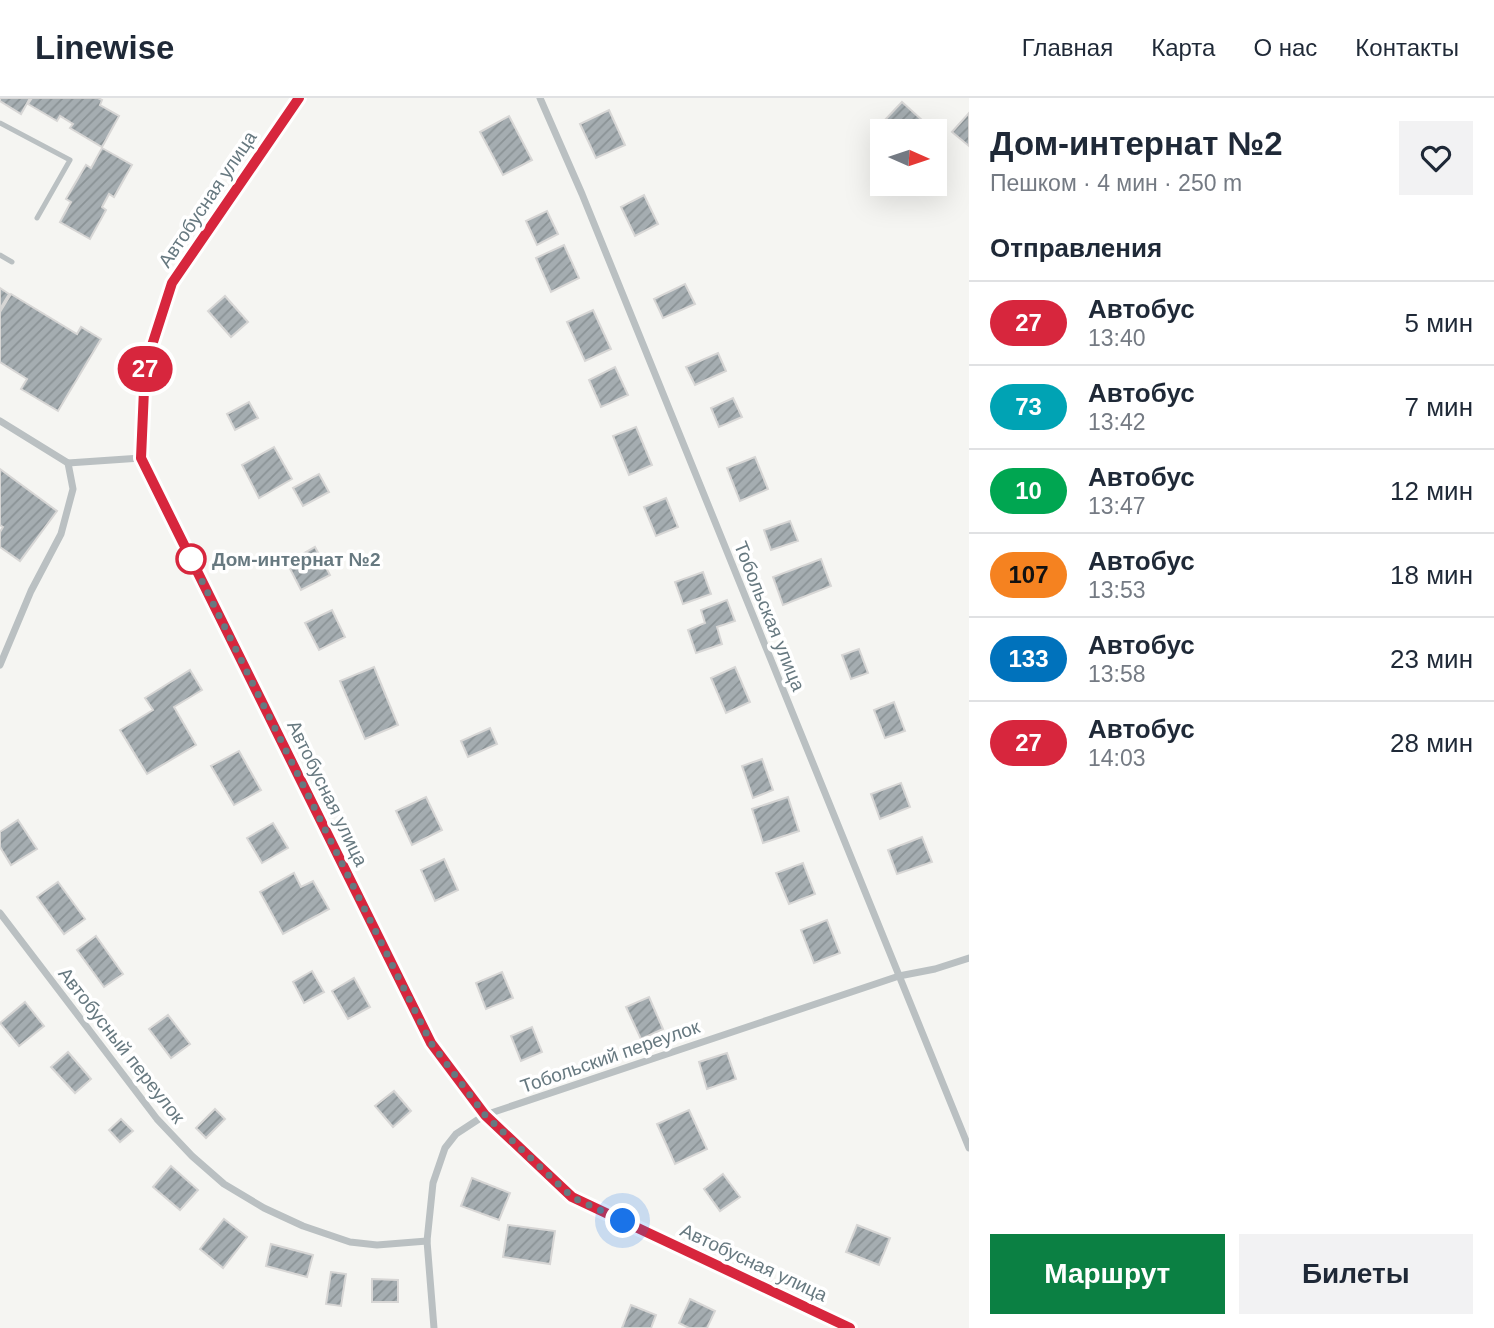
<!DOCTYPE html>
<html lang="ru">
<head>
<meta charset="utf-8">
<style>
  body { margin:0; font-family:Arial,sans-serif; background:#f2f2f3; color:#1f2937; height:100vh; display:flex; flex-direction:column; font-size:26px; white-space:nowrap }
  * { box-sizing:border-box; margin:0 }
  p { font-size:23px; color:#747a83 }
  .icon { flex:none; width:38px; height:38px; fill:none; stroke:currentColor; stroke-width:2; stroke-linecap:round; stroke-linejoin:round }
  .map { position:relative; flex:1; overflow:hidden }
  .drawer { display:flex; flex-direction:column; background:#fff; width:525px }
  .drawer>* { flex:none }
  .badge { padding:0 14px; border-radius:23px; font-size:24px; line-height:46px }
  .needle { width:46px; rotate:93deg }
  .fabs { position:absolute; left:870px; top:21px; display:grid; gap:14px }
  .fabs a { display:grid; place-items:center; width:77px; height:77px; border-radius:0px; background:#fff; box-shadow:0 7px 28px #0002; font-size:35px }
  .you { position:absolute; width:35px; height:35px; margin:-18px; border:5px solid #fff; border-radius:50%; background:#1a73e8; box-shadow:0 0 0 10px #1a73e833 }
  .map>.badge { position:absolute; translate:-50% -50%; box-shadow:0 0 0 4px #fff }
  h2 { padding:0 21px; font-size:26px; line-height:63px }
  .round { display:grid; place-items:center; flex:none; width:74px; height:74px; border-radius:0px; background:#f2f2f3 }
  .summary { display:flex; align-items:center; justify-content:space-between; height:119px; padding:0 21px }
  h1 { font-size:33px; font-weight:700; line-height:52px }
  .cta { display:flex; gap:14px; margin-top:auto; padding:14px 21px }
  .cta a { flex:1; height:80px; border-radius:0px; background:#0b8043; color:#fff; font-size:28px; font-weight:700; line-height:80px; text-align:center }
  .cta a+a { background:#f2f2f3; color:#1f2937 }
  ul { padding:0; list-style:none }
  li { display:flex; align-items:center; gap:21px; height:84px; padding:0 21px; border-top:2px solid #e0e1e3 }
  li div { flex:1 }
  li b { display:block; font-size:26px }
  li em { font-style:normal }
  li .badge { min-width:77px; font-weight:700; text-align:center }
  header { display:flex; align-items:center; gap:42px; box-sizing:border-box; height:98px; padding:0 35px; background:#fff; border-bottom:2px solid #e0e1e3 }
  header strong { font-size:33px }
  nav { display:flex; gap:38px; margin-inline-start:auto; font-size:24px }
  main { display:flex; flex:1; min-height:0 }
  .map>svg:first-child { display:block }
</style>
</head>
<body>
<header>
<strong>Linewise</strong>
<nav><a>Главная</a><a>Карта</a><a>О нас</a><a>Контакты</a></nav>
</header>
<main>
<div class="map">
<svg width="969" height="1230" viewBox="0 0 969 1230">
  <defs>
    <pattern id="building-hatch" width="6" height="6" patternUnits="userSpaceOnUse" patternTransform="scale(1.75)"><rect width="6" height="6" fill="#a5adb1"/><path d="M-1 1l2-2M0 6l6-6M5 7l2-2" fill="none" stroke="#8a9295"/></pattern>
  </defs>
  <rect width="100%" height="100%" fill="#f5f5f2"/>
  <g fill="url(#building-hatch)" stroke="#d7d6d5" stroke-width="2">
    <polygon points="0,0 30,0 21,16 0,3"/>
    <polygon points="32,0 98,0 102,2 100,7 119,18 102,49 70,30 73,26 60,18 57,23 28,6"/>
    <polygon points="902,4 934,33 895,33 884,23"/>
    <polygon points="609,12 625,47 596,60 580,26"/>
    <polygon points="969,15 969,48 952,34"/>
    <polygon points="509,18 532,62 503,77 480,34"/>
    <polygon points="102,50 132,67 114,99 109,96 102,109 106,112 90,141 60,124 71,104 66,101 86,67 91,70"/>
    <polygon points="644,97 658,126 635,138 621,109"/>
    <polygon points="547,113 558,136 537,147 526,123"/>
    <polygon points="564,147 579,180 551,194 536,160"/>
    <polygon points="685,186 695,206 663,220 654,201"/>
    <polygon points="0,190 9,196 0,211"/>
    <polygon points="11,196 77,236 81,229 101,241 58,313 21,291 27,281 0,264 0,214"/>
    <polygon points="225,198 248,224 231,239 208,213"/>
    <polygon points="593,212 611,251 585,263 567,224"/>
    <polygon points="718,255 726,273 695,287 686,269"/>
    <polygon points="615,269 628,297 601,309 589,282"/>
    <polygon points="733,300 742,319 719,329 711,310"/>
    <polygon points="249,304 258,320 235,332 227,316"/>
    <polygon points="636,329 652,367 629,377 613,338"/>
    <polygon points="274,349 292,381 259,400 242,367"/>
    <polygon points="755,359 768,391 740,403 727,370"/>
    <polygon points="0,371 57,413 20,463 0,449 0,434 3,429 0,427"/>
    <polygon points="319,376 329,394 303,408 293,390"/>
    <polygon points="666,400 678,429 656,438 644,409"/>
    <polygon points="790,423 798,443 771,452 764,432"/>
    <polygon points="315,449 330,477 301,492 287,465"/>
    <polygon points="821,461 831,488 783,507 773,479"/>
    <polygon points="703,474 711,496 683,506 675,484"/>
    <polygon points="727,502 735,523 717,529 722,546 696,555 688,532 705,525 701,512"/>
    <polygon points="332,512 345,539 319,552 305,525"/>
    <polygon points="859,551 868,575 851,581 842,557"/>
    <polygon points="374,569 398,627 365,641 340,583"/>
    <polygon points="735,569 750,604 726,615 711,580"/>
    <polygon points="190,572 202,592 174,609 196,647 147,676 120,632 153,612 145,600"/>
    <polygon points="894,604 905,633 885,640 874,612"/>
    <polygon points="490,630 497,646 468,659 461,643"/>
    <polygon points="239,653 261,692 234,707 211,668"/>
    <polygon points="762,661 773,692 753,700 742,668"/>
    <polygon points="901,685 910,709 880,721 871,696"/>
    <polygon points="426,699 442,732 412,747 396,713"/>
    <polygon points="788,699 799,733 763,745 752,711"/>
    <polygon points="18,722 37,751 11,767 0,749 0,734"/>
    <polygon points="273,725 288,750 262,765 247,740"/>
    <polygon points="922,739 932,764 897,776 888,752"/>
    <polygon points="444,761 458,792 435,803 421,772"/>
    <polygon points="803,765 815,796 789,806 776,775"/>
    <polygon points="294,775 301,789 313,783 329,811 283,836 260,794"/>
    <polygon points="58,784 85,821 64,836 37,799"/>
    <polygon points="827,822 840,855 814,865 801,832"/>
    <polygon points="96,838 123,876 104,889 77,852"/>
    <polygon points="312,873 324,894 304,905 293,884"/>
    <polygon points="502,874 513,900 486,911 476,885"/>
    <polygon points="354,880 370,909 348,921 332,893"/>
    <polygon points="649,899 663,931 641,941 626,909"/>
    <polygon points="25,904 44,928 19,948 0,925"/>
    <polygon points="168,917 190,946 171,960 149,931"/>
    <polygon points="532,929 542,954 521,963 511,938"/>
    <polygon points="68,954 91,981 75,995 51,969"/>
    <polygon points="727,955 736,981 707,991 699,964"/>
    <polygon points="394,993 411,1013 393,1029 375,1008"/>
    <polygon points="215,1011 225,1021 206,1040 196,1030"/>
    <polygon points="689,1012 707,1051 675,1066 657,1026"/>
    <polygon points="121,1021 133,1033 120,1044 109,1032"/>
    <polygon points="171,1068 198,1092 180,1112 153,1089"/>
    <polygon points="723,1076 740,1099 720,1113 704,1091"/>
    <polygon points="472,1080 510,1095 499,1122 461,1108"/>
    <polygon points="224,1121 247,1139 223,1170 200,1151"/>
    <polygon points="508,1127 555,1133 550,1166 503,1159"/>
    <polygon points="857,1127 890,1140 879,1167 846,1154"/>
    <polygon points="271,1146 313,1157 307,1179 266,1168"/>
    <polygon points="331,1174 346,1176 341,1208 326,1206"/>
    <polygon points="372,1181 398,1182 398,1204 372,1204"/>
    <polygon points="690,1201 715,1213 707,1230 689,1230 679,1225"/>
    <polygon points="631,1207 656,1217 651,1230 622,1230"/>
  </g>
  <g fill="none" stroke-linecap="round" stroke-linejoin="round">
    <g stroke="#bac0c2" stroke-width="5">
      <polyline points="0,25 70,62 37,120"/>
      <polyline points="0,157 12,164"/>
    </g>
    <g stroke="#bac0c2" stroke-width="7">
      <polyline points="540,0 582,96 969,1050"/>
      <polyline points="0,323 68,365 141,360"/>
      <polyline points="0,567 31,493 61,436 73,391 68,365"/>
      <polyline points="0,815 157,1021 192,1058 224,1086 264,1110 303,1128 350,1144 377,1147 427,1143"/>
      <polyline points="434,1230 427,1143 433,1085 445,1050 456,1036 485,1017 899,878 935,871 969,860"/>
    </g>
    <polyline stroke="#bac0c2" stroke-width="12" points="299,0 172,185 145,269 141,360 431,945 485,1017 572,1099 850,1230"/>
  </g>
  <g fill="none" stroke-linecap="round" stroke-linejoin="round">
    <defs>
      <polyline id="line" points="299,0 172,185 145,269 141,360 431,945 485,1017 572,1099 850,1230"/>
    </defs>
    <use href="#line" stroke="#fff" stroke-width="16"/>
    <use href="#line" stroke="#d7263d" stroke-width="10"/>
    <polyline stroke="#677980" stroke-width="7" stroke-dasharray="0 12.6" points="191,461 431,945 485,1017 572,1099 623,1123"/>
  </g>
  <circle fill="#fff" stroke="#d7263d" stroke-width="3.5" cx="191" cy="461" r="14"/>
  <g text-anchor="middle" stroke-width="7" stroke-linejoin="round" paint-order="stroke">
    <g font-size="19" fill="#677980" stroke="#fff">
      <text transform="translate(207 101) rotate(-56)" y="7">Автобусная улица</text>
      <text transform="translate(770 518) rotate(68)" y="7">Тобольская улица</text>
      <text transform="translate(328 695) rotate(64)" y="7">Автобусная улица</text>
      <text transform="translate(122 947) rotate(52)" y="7">Автобусный переулок</text>
      <text transform="translate(610 958) rotate(-19)" y="7">Тобольский переулок</text>
      <text transform="translate(754 1164) rotate(25)" y="7">Автобусная улица</text>
    </g>
    <g font-size="19" font-weight="bold" fill="#677980" stroke="#fff" text-anchor="start">
      <text x="212" y="468">Дом-интернат №2</text>
    </g>
  </g>
</svg>
<div class="fabs">
<a><svg class="needle" viewBox="-14 -14 28 28"><path d="M0-13l5 13h-10z" fill="#e53935"/><path d="M0 13l5-13h-10z" fill="#747a83"/></svg></a>
</div>
<div class="you" style="left:623px;top:1123px"></div>
<b class="badge" style="left:145px;top:271px;background:#d7263d;color:#fff">27</b>
</div>
<section class="drawer">
<div class="summary"><div><h1>Дом-интернат №2</h1><p>Пешком · 4 мин · 250 m</p></div><a class="round"><svg class="icon" aria-label="heart" viewBox="0 0 24 24"><path d="M12 20l-8-8c-3-5 5-10 8-4 3-6 11-1 8 4z"/></svg></a></div>
<h2>Отправления</h2>
<ul>
<li><span class="badge" style="background:#d7263d;color:#fff">27</span><div><b>Автобус</b><p>13:40</p></div><em>5 мин</em></li>
<li><span class="badge" style="background:#00a3b4;color:#fff">73</span><div><b>Автобус</b><p>13:42</p></div><em>7 мин</em></li>
<li><span class="badge" style="background:#00a651;color:#fff">10</span><div><b>Автобус</b><p>13:47</p></div><em>12 мин</em></li>
<li><span class="badge" style="background:#f58220;color:#111">107</span><div><b>Автобус</b><p>13:53</p></div><em>18 мин</em></li>
<li><span class="badge" style="background:#0072bc;color:#fff">133</span><div><b>Автобус</b><p>13:58</p></div><em>23 мин</em></li>
<li><span class="badge" style="background:#d7263d;color:#fff">27</span><div><b>Автобус</b><p>14:03</p></div><em>28 мин</em></li>
</ul>
<div class="cta"><a>Маршрут</a><a>Билеты</a></div>
</section>
</main>
</body>
</html>
